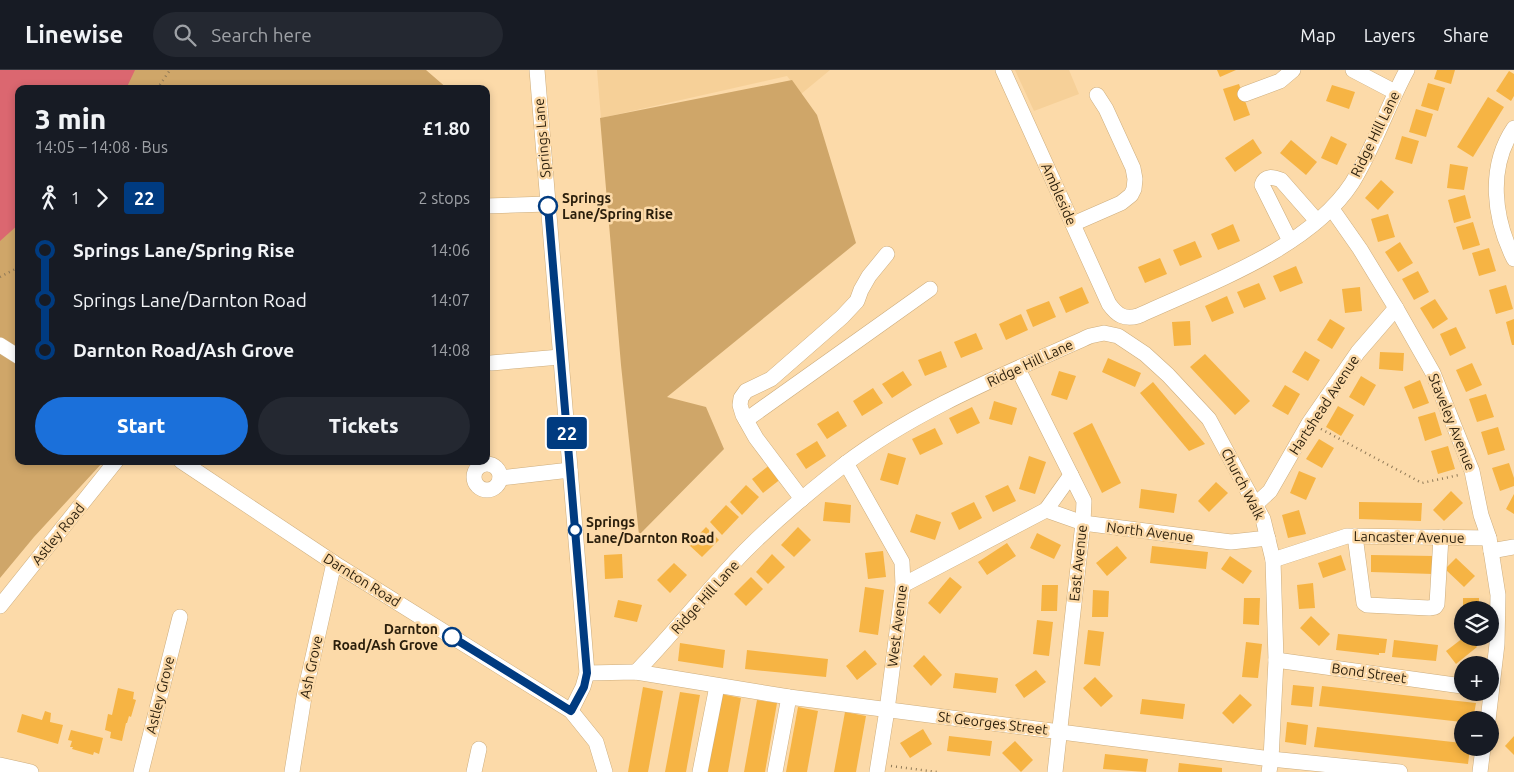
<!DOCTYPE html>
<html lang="en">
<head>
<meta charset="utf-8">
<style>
  body { margin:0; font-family:Ubuntu,sans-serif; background:#242831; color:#f1f3f6; height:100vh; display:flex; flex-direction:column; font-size:19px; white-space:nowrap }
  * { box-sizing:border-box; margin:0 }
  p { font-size:16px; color:#9ea1a6 }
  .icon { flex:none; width:28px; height:28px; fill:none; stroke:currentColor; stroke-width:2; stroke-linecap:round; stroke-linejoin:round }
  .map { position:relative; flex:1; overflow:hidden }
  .panel { position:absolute; left:15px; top:15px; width:475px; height:380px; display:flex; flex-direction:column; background:#171b24; border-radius:10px; box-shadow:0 2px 8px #0003 }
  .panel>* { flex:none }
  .badge { padding:0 10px; border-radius:4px; font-size:18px; line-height:32px }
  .fabs { position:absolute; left:1454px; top:531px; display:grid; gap:10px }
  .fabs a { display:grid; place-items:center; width:45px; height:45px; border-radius:50%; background:#171b24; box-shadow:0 2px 8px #0003; font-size:25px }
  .map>.badge { position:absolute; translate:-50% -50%; box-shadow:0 0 0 2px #fff }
  .legs { display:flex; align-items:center; gap:8px; height:55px; padding:0 20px; font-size:16px }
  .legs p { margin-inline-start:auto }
  .head { display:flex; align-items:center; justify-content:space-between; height:85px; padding:0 20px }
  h1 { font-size:28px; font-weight:800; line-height:38px }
  .cta { display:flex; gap:10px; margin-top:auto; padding:10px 20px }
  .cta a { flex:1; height:58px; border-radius:30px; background:#1b70da; color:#fff; font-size:20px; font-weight:800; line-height:58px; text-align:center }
  .cta a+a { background:#242831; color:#f1f3f6 }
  ul { padding:0 20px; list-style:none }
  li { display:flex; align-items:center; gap:18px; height:50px; font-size:19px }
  li i { display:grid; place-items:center; width:8px; height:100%; margin:0 6px; background:currentColor }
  li i::after { content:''; width:12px; height:12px; margin:-6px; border:4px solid; border-radius:50%; background:#171b24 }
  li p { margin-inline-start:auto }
  li:first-child i { background:linear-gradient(#0000 50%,currentColor 0) }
  li:last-child i { background:linear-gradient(currentColor 50%,#0000 0) }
  header { display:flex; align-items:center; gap:30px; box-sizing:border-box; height:70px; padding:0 25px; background:#171b24; border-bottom:1px solid #363941 }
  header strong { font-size:24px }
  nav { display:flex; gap:28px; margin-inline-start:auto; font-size:18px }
  .search { width:350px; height:45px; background:#242831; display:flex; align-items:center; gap:12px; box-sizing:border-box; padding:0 18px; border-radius:28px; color:#9ea1a6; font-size:19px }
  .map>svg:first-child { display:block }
</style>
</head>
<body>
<header>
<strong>Linewise</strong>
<div class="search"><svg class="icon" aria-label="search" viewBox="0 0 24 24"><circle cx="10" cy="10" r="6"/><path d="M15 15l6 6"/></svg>Search here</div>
<nav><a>Map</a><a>Layers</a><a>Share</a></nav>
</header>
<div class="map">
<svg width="1514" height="702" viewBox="0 0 1514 702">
  <rect width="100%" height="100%" fill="#fcdaa9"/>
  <g fill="#f6d098">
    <polygon points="597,0 830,0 801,24 787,6 601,48"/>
    <polygon points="1015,0 1069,0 1079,24 1034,41"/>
  </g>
  <g fill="#cfa669">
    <polygon points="0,0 426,0 448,19 19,19 19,391 104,391 34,467 0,508"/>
    <polygon points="792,10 817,45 856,173 667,327 706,337 724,379 639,465 621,295 600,48"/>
  </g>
  <polygon fill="#db6770" points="0,0 135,0 126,19 19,19 19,154 0,171"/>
  <g fill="#f6b444">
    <polygon points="1217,0 1236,0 1220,7"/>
    <polygon points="1437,0 1455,0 1451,14 1434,9"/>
    <polygon points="1509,1 1514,4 1514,26 1511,31 1496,21"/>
    <polygon points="1428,13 1445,18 1438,41 1421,36"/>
    <polygon points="1239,14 1250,45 1234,51 1223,19"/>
    <polygon points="1332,15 1355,22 1349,39 1326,31"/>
    <polygon points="1488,27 1504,37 1473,87 1457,77"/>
    <polygon points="1416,39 1433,44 1426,67 1409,62"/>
    <polygon points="1331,66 1347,74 1337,95 1321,88"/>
    <polygon points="1402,66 1419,71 1412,94 1395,89"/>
    <polygon points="1253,69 1262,83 1235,102 1225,88"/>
    <polygon points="1291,70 1317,92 1306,105 1280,83"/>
    <polygon points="1450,94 1468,97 1464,120 1447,118"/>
    <polygon points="1381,110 1394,122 1378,140 1365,128"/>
    <polygon points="1465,125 1471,148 1454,153 1448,130"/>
    <polygon points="1388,144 1395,167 1378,172 1371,149"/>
    <polygon points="1473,152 1480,175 1463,180 1456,157"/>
    <polygon points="1233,154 1240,171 1218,180 1211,164"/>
    <polygon points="1195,171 1202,187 1180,196 1173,180"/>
    <polygon points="1400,172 1413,193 1398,202 1385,182"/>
    <polygon points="1489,178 1496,201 1479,206 1472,183"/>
    <polygon points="1160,188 1167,204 1145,213 1138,197"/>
    <polygon points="1296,196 1303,213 1280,222 1273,206"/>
    <polygon points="1418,201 1429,222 1414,230 1402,209"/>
    <polygon points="1259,213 1266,229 1244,238 1237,222"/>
    <polygon points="1506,215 1513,239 1496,244 1489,220"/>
    <polygon points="1082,217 1089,233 1066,243 1059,227"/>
    <polygon points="1360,217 1362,241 1345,243 1342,219"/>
    <polygon points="1227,226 1234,243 1212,252 1205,236"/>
    <polygon points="1435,229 1448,249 1433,259 1420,238"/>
    <polygon points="1049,231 1056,247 1033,257 1026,240"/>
    <polygon points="1021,244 1028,260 1006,270 999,254"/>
    <polygon points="1330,249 1345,258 1332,279 1317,270"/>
    <polygon points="1514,249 1514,275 1512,275 1506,252"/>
    <polygon points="1190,251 1191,275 1174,276 1172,252"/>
    <polygon points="1456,257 1466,278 1450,286 1440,264"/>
    <polygon points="976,263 983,279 961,288 954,272"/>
    <polygon points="941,281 947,297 925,306 918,290"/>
    <polygon points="1305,281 1320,290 1308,311 1292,302"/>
    <polygon points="1380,282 1404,283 1403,301 1379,299"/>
    <polygon points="1205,284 1250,331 1235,345 1190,297"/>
    <polygon points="1108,288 1141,303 1135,317 1102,302"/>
    <polygon points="1472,293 1482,315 1466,322 1456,300"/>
    <polygon points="903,301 912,315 892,328 882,314"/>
    <polygon points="1059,301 1076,306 1067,330 1051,325"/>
    <polygon points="1361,306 1376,315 1364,336 1349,327"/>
    <polygon points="1420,310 1429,333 1413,339 1404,317"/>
    <polygon points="1153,312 1205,374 1189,381 1140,323"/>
    <polygon points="1285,315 1300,324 1288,345 1272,336"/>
    <polygon points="873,318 883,333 862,346 853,331"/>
    <polygon points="1486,324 1494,347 1477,352 1469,329"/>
    <polygon points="994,331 1017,338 1012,355 989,349"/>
    <polygon points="1338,336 1354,345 1341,366 1326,357"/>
    <polygon points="972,337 980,353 957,364 949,348"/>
    <polygon points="838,341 847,356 827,369 817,354"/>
    <polygon points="1435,342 1442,365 1425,371 1418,347"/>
    <polygon points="1092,353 1121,413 1102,423 1073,363"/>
    <polygon points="1498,357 1505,380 1488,385 1481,362"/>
    <polygon points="935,358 943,374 920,385 912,369"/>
    <polygon points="1319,369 1334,378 1322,398 1306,389"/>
    <polygon points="817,371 826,386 806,399 796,384"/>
    <polygon points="1448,376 1455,399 1438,404 1431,381"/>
    <polygon points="888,383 906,388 898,415 880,410"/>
    <polygon points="1029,386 1046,392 1035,424 1019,419"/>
    <polygon points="1509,393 1514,408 1514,416 1500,421 1492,398"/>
    <polygon points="771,394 782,408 763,423 752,409"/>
    <polygon points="1299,401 1316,408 1306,430 1290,423"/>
    <polygon points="1216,412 1228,423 1209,442 1198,431"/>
    <polygon points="746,415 759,427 742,445 730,432"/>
    <polygon points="1008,415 1016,431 993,442 985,426"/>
    <polygon points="1141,419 1177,424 1174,443 1139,438"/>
    <polygon points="1451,421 1463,433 1444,451 1433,440"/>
    <polygon points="1514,424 1514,444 1506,439"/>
    <polygon points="825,432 851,435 850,453 823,451"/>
    <polygon points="974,432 982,448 959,460 951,443"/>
    <polygon points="1359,432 1422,433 1421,451 1359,449"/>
    <polygon points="726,435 739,447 722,465 710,452"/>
    <polygon points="1299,440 1306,464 1288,468 1282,445"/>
    <polygon points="916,444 941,452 935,470 910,462"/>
    <polygon points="706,457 719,470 702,487 689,475"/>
    <polygon points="798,457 811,470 794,487 781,475"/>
    <polygon points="1037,463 1061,475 1054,489 1030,478"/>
    <polygon points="1007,473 1016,486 987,505 978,492"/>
    <polygon points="1117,476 1127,488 1107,506 1096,493"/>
    <polygon points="1152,476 1208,482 1206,499 1150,493"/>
    <polygon points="883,481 886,507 868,509 865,483"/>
    <polygon points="622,484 623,508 605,509 604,485"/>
    <polygon points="772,484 785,497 768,514 756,502"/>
    <polygon points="1341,485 1346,500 1323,508 1318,493"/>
    <polygon points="1371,485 1434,486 1433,504 1371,502"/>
    <polygon points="1230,486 1252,501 1243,514 1221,499"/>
    <polygon points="1456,488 1475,506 1464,517 1445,499"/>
    <polygon points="674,493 687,505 670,523 657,510"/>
    <polygon points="751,507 763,519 746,536 734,524"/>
    <polygon points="950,507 962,517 940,544 928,533"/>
    <polygon points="1313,513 1315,538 1299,539 1297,515"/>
    <polygon points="1042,515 1058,515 1057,541 1041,541"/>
    <polygon points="865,517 884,520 878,565 859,562"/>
    <polygon points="1093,520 1109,521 1108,547 1092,547"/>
    <polygon points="1244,528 1260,528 1259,555 1243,554"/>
    <rect x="1463" y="528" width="16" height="12"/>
    <polygon points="618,530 642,535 637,552 614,547"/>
    <polygon points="1311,546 1330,564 1319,576 1300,558"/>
    <polygon points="1037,550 1053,552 1049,586 1033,584"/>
    <polygon points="1088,560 1104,562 1100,596 1084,594"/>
    <polygon points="1338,564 1387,569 1385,583 1379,583 1379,585 1336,580"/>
    <polygon points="1463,568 1469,568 1477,577 1456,594 1446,581"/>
    <polygon points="1394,570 1438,575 1436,591 1392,587"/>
    <polygon points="1246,572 1262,574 1258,608 1242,607"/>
    <polygon points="680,573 725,580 723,598 678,591"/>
    <polygon points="747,580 828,589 826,607 745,599"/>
    <polygon points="865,580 877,594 857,610 846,596"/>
    <polygon points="924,585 942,605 931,616 913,596"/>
    <polygon points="1036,600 1046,612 1024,628 1015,615"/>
    <polygon points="955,603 998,608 996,623 953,618"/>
    <polygon points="1095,607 1113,626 1101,637 1083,618"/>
    <polygon points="1293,615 1314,617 1312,637 1291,635"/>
    <polygon points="1322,616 1476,633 1473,650 1462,650 1462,652 1319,636"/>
    <polygon points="643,617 663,621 648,702 628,702"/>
    <polygon points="118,618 134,622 133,629 136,630 131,647 129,646 127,653 126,653 122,671 110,668 111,662 105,660 108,644 112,645"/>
    <polygon points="680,622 700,625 686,702 665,702"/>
    <polygon points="721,624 741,628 728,702 707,702"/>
    <polygon points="1240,624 1252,635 1233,654 1222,643"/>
    <polygon points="1142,629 1185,634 1183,649 1140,644"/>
    <polygon points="757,630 777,633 765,702 744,702"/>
    <polygon points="798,637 818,641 807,702 786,702"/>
    <polygon points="45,641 51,643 50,652 63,655 58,674 17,662 22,644 42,650"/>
    <polygon points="845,642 866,646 856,702 834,702"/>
    <polygon points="1287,652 1308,655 1306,675 1285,672"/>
    <polygon points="1317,657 1462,673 1462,678 1470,678 1468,694 1314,677"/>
    <polygon points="923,659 932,674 910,688 900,673"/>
    <polygon points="71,660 103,668 99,684 94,682 93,685 72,679 73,677 70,677 72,671 68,670"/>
    <polygon points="949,666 992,671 990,686 947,681"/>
    <polygon points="1514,666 1514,685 1505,676"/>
    <polygon points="1015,671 1033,690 1021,702 1002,683"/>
    <polygon points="1105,684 1148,689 1146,702 1103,699"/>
    <polygon points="1179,693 1222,698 1222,702 1178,702"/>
  </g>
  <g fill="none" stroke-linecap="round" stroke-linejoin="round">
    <defs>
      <g id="minor">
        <polyline points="537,0 587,603 583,617 571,641"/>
        <path d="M1003 0 1109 234C1117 245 1124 250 1138 246 1207 214 1309 179 1352 113 1374 78 1387 37 1407 0"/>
        <polyline points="1353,0 1395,22"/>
        <polyline points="1245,24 1280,11 1293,0"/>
        <path d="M1514 58C1487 98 1494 149 1514 189"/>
        <polyline points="486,136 548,134"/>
        <polyline points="1332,139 1360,179 1396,238 1433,303 1472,401 1481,445 1489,468 1498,525 1497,574 1488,650"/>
        <polyline points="1073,154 1121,133 1131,125 1134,119 1135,109 1133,98 1106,39 1097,25"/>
        <path d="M1290 171 1262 115C1265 105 1273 107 1281 110L1317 151"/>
        <polyline points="0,275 19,287"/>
        <polyline points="491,293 560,287"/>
        <polyline points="1018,299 1084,431 1083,453 1055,702"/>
        <polyline points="746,350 930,219"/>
        <polyline points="181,391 334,493 571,641 596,672 605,702"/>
        <polyline points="846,393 902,492 903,515 887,640 877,702"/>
        <circle cx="487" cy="407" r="13"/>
        <polyline points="500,408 570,400"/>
        <polyline points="802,429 756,368 743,345 740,335 741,328 746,321 771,309 842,247 857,231 861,220 869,206 887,184"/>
        <polyline points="1256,434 1270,421 1309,353 1358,282 1396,238"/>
        <polyline points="1046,440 1071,405"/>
        <polyline points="1355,466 1364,533 1367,535 1429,538 1435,537 1437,534 1441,467"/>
        <polyline points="1491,481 1514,477"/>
        <polyline points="1273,490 1347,466 1489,468"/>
        <polyline points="903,515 1046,440 1083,453 1231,472 1268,468"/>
        <polyline points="0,536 116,391"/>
        <polyline points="1276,590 1462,616"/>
        <path d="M636 602C674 563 707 520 745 481 776 450 810 421 845 394 919 338 1006 304 1090 266L1104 263 1118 266 1145 284 1168 305 1209 349 1263 449 1273 490 1276 590 1271 689 1269 702"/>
        <polyline points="587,603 636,602 789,627 1271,689 1400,702"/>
        <polyline points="0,695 31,702"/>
        <polyline points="141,702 180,547"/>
        <polyline points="292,702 304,627 334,493"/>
        <polyline points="474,702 479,679"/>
        <polyline points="700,702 717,616"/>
        <polyline points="775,702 789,627"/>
        <polyline points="1480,702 1483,678"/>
      </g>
    </defs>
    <use href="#minor" stroke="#cdad7d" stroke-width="16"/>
    <g stroke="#8f7957" stroke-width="2.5" stroke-dasharray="1 4" stroke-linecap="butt">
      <polyline points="157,19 170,0"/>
      <polyline points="0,207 19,197"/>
      <polyline points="1321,359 1422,413 1459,405"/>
      <polyline points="891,696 937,702"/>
    </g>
    <use href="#minor" stroke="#fff" stroke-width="15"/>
  </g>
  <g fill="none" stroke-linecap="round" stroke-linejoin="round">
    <defs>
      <polyline id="line-1" points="452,567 571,641 584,617 587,603 548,136"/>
    </defs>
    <use href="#line-1" stroke="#fff" stroke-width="11"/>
    <use href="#line-1" stroke="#003b80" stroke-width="8"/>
  </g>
  <g fill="#fff" stroke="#003b80" stroke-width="2.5">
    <circle cx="548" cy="136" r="9"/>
    <circle cx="575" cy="460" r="6"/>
    <circle cx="452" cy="567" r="9"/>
  </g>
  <g text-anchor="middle" stroke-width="5" stroke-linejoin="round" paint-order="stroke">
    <g font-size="14" fill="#2a1e0b" stroke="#fcdaa9">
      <text transform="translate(1375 64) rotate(-64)" y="5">Ridge Hill Lane</text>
      <text transform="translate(542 68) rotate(-95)" y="5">Springs Lane</text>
      <text transform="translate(1059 124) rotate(66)" y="5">Ambleside</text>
      <text transform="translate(1030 293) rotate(-25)" y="5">Ridge Hill Lane</text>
      <text transform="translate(1324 335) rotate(-57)" y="5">Hartshead Avenue</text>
      <text transform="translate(1452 352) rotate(68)" y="5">Staveley Avenue</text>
      <text transform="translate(1243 414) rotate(63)" y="5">Church Walk</text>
      <text transform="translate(1150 462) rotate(7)" y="5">North Avenue</text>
      <text transform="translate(58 464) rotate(-51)" y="5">Astley Road</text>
      <text transform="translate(1409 467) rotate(1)" y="5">Lancaster Avenue</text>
      <text transform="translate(1078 493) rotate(-84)" y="5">East Avenue</text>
      <text transform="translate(362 510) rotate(32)" y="5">Darnton Road</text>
      <text transform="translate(705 527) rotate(-48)" y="5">Ridge Hill Lane</text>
      <text transform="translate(897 556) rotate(-83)" y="5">West Avenue</text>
      <text transform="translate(311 597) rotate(-78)" y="5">Ash Grove</text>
      <text transform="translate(1369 603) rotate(8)" y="5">Bond Street</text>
      <text transform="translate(160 625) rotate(-76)" y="5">Astley Grove</text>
      <text transform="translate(993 653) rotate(7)" y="5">St Georges Street</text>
    </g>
    <g font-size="14" font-weight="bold" fill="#2a1e0b" stroke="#fcdaa9" text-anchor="start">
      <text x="562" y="133">Springs<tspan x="562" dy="16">Lane/Spring Rise</tspan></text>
      <text x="586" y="457">Springs<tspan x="586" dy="16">Lane/Darnton Road</tspan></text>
      <text x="438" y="564" text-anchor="end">Darnton<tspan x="438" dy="16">Road/Ash Grove</tspan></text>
    </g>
  </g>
</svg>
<div class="fabs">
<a><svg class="icon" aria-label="layers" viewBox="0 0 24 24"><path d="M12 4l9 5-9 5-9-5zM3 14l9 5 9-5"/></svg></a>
<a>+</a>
<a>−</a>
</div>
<b class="badge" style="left:567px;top:363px;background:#003b80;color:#fff">22</b>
<section class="panel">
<div class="head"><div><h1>3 min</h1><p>14:05 – 14:08 · Bus</p></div><b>£1.80</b></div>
<div class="legs"><svg class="icon" aria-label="walk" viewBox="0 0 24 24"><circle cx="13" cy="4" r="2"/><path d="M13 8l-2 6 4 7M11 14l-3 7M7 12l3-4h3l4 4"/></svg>1<svg class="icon" aria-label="forward" viewBox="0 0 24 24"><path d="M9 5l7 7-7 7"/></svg><b class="badge" style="background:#003b80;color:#fff">22</b><p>2 stops</p></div>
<ul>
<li><i style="color:#003b80"></i><b>Springs Lane/Spring Rise</b><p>14:06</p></li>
<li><i style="color:#003b80"></i><span>Springs Lane/Darnton Road</span><p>14:07</p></li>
<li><i style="color:#003b80"></i><b>Darnton Road/Ash Grove</b><p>14:08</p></li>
</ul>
<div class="cta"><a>Start</a><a>Tickets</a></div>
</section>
</div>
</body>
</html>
